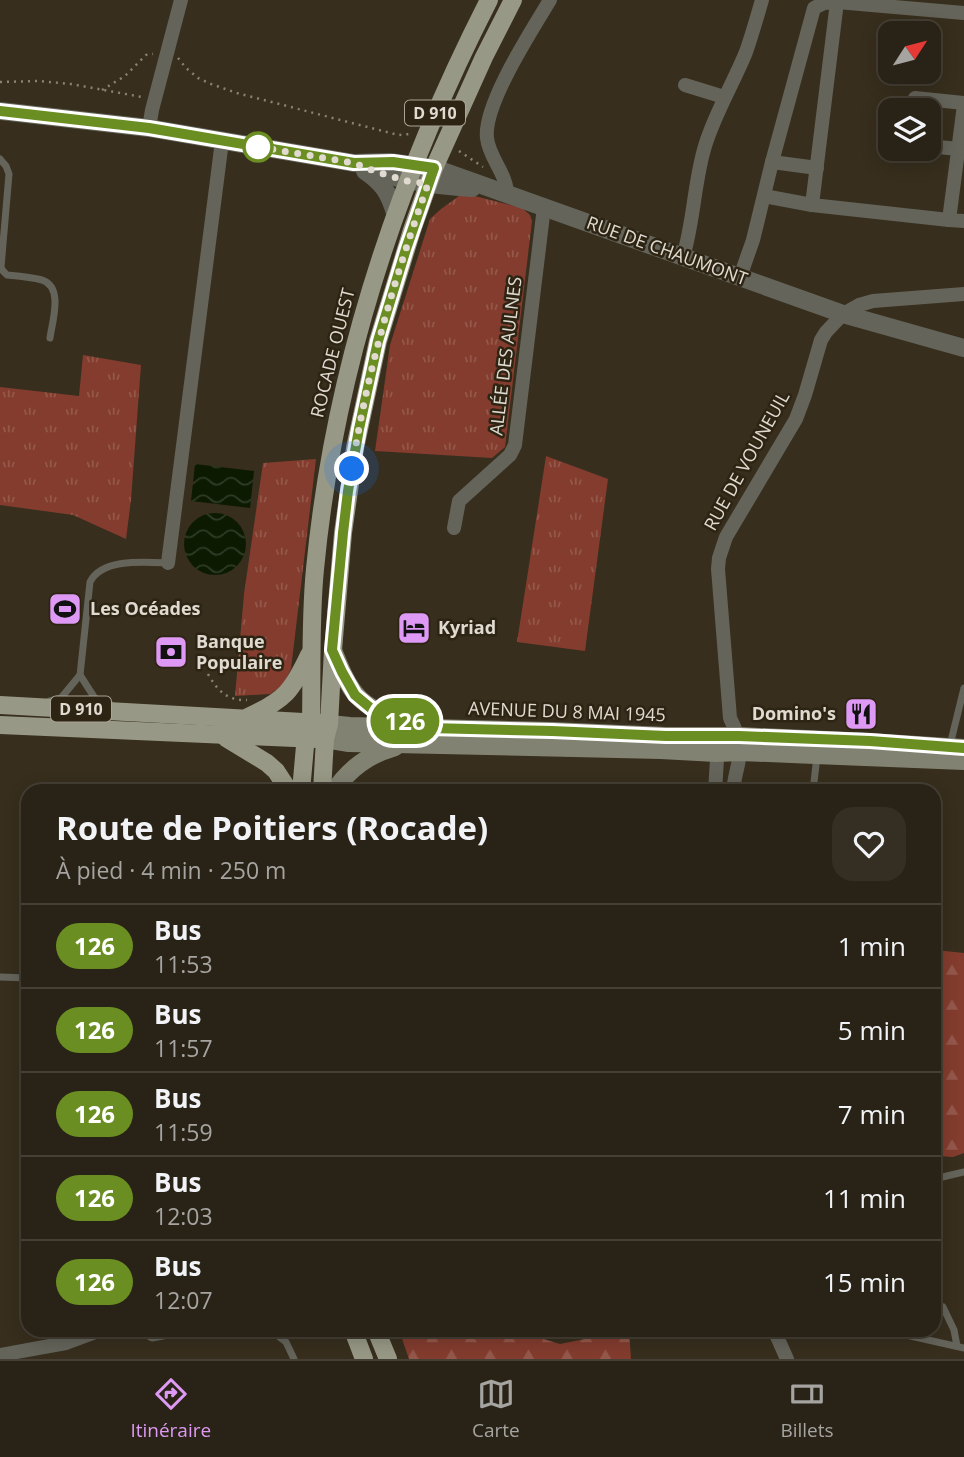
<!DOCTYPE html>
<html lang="fr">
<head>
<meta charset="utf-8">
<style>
  body { margin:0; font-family:"Open Sans",sans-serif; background:#352f23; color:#f1f3f6; height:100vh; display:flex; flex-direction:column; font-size:26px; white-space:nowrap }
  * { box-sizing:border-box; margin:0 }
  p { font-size:23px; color:#a5a4a1 }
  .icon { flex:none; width:38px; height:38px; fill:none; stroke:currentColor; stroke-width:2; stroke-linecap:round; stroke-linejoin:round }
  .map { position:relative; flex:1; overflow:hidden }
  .details { position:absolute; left:21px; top:784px; width:920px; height:553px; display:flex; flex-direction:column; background:#292216; border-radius:21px; box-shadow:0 4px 18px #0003,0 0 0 2px #453f35 }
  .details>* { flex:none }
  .badge { padding:0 14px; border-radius:23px; font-size:24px; line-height:46px }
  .needle { width:46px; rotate:54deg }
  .fabs { position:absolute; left:878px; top:21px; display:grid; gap:14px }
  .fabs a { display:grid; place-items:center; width:63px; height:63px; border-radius:14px; background:#292216; box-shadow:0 4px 18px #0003,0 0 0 2px #453f35; font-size:35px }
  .you { position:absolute; width:35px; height:35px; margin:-18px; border:5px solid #fff; border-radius:50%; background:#1a73e8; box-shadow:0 0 0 10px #1a73e833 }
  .map>.badge { position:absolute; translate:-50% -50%; box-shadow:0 0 0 4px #fff }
  .round { display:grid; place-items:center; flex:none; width:74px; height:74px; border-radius:21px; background:#352f23 }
  .headline { display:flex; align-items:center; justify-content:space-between; height:119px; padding:0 35px }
  h1 { font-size:33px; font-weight:700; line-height:52px }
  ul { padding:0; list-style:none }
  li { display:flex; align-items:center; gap:21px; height:84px; padding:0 35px; border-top:2px solid #453f35 }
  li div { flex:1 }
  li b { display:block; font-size:26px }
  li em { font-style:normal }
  li .badge { min-width:77px; font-weight:700; text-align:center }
  .dock { display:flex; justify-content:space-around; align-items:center; height:98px; border-top:2px solid #453f35; background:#292216; font-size:19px; color:#a5a4a1 }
  .dock a { display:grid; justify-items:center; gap:4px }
  .dock .on { color:#dd99f3 }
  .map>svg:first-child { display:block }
</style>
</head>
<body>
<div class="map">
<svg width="964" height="1359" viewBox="0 0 964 1359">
  <defs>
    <pattern id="grass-tufts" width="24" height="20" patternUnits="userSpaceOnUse" patternTransform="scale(1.75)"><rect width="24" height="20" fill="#833c2e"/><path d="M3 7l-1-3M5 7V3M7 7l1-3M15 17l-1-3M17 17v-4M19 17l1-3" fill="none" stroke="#94584b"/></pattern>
    <pattern id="forest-firs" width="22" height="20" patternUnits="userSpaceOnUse" patternTransform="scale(1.75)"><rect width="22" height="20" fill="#833c2e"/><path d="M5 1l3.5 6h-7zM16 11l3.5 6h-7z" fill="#94584b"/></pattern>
    <pattern id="water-waves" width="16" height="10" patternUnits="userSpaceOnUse" patternTransform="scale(1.75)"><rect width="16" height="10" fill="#0c1a02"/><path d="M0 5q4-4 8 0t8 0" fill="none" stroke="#2f3b26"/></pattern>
  </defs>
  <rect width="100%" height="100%" fill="#372e1d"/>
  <g fill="url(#grass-tufts)">
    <polygon points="463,193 522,208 530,215 532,221 505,447 492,458 375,451 390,345 430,219 441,209"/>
    <polygon points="83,355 141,365 131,500 126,539 73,515 0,505 0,387 79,396"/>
    <polygon points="546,456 608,479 585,651 517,642"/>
    <polygon points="316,459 291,669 283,685 270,694 235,696 244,594 263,463"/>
  </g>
  <g fill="url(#forest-firs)">
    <polygon points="935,950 964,953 964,1153 953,1157 935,1156"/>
    <polygon points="399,1330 514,1330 560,1344 629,1330 631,1359 409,1359"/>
  </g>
  <g fill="url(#water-waves)">
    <polygon points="195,464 254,471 250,508 191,501"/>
    <circle cx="215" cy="544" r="31"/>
  </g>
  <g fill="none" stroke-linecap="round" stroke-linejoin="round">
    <g stroke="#8a8375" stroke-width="2.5" stroke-dasharray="2 5" stroke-linecap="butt">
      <polyline points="178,58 186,68 198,78 211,84 237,93 398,135 410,134"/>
      <polyline points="0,82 38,81 71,84 142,97"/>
      <polyline points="102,90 125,76 146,55 153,54"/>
      <polyline points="459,151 483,167"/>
      <path d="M208 674C217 690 227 701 247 700"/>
    </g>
    <g stroke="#64645b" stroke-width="7">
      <path d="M0 159 6 166 9 174 1 267 3 271 7 275C18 276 31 277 42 280 64 287 52 322 50 338"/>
      <polyline points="80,675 96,700 110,704"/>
      <path d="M50 701 61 698 80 675 90 582C102 558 145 562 168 563"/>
      <polyline points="950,745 964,688"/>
      <polyline points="813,791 817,756"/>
      <polyline points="0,977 28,978"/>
      <polyline points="934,1179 964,1172"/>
      <polyline points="943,1307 954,1330 957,1346"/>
      <polyline points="138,1330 152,1338 196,1330"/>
      <polyline points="270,1330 286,1342 294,1359"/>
      <polyline points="884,1330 964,1348"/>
    </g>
    <g stroke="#64645b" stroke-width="14">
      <polyline points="837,2 964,13"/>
      <polyline points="685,85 724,97"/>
      <polyline points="964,105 949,220 964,221"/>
      <polyline points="914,110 915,98 964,103"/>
      <polyline points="149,128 152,110 181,0"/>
      <polyline points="929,146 958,149"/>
      <polyline points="772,162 817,168"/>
      <path d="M507 194C507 174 489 158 487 138 483 105 532 30 550 0"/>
      <polyline points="764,196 812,205"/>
      <path d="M683 257C694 221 694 182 705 146 715 113 733 84 746 52 752 35 757 17 762 0"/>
      <polyline points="740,277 753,240 772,162 814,8 824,3 837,2 812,205 949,220"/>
      <polyline points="454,528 459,501 510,455 515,445 544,207"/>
      <polyline points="168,563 222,141"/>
      <polyline points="715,791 718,744"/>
      <path d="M733 791C737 756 748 754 730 718L718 569 719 558 726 537 796 419 805 395 821 340 826 332 843 314 859 305 873 301 964 294"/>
      <polyline points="774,1330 787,1359"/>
      <polyline points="0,1355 66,1343 101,1330"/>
    </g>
    <g stroke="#64645b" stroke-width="18">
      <polyline points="0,111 149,128 354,163 389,162 434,168 843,314 964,348"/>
      <path d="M363 167C398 181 435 186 472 188"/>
      <path d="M365 171C383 183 389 193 395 213"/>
    </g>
    <g stroke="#828273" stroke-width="18">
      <path d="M333 650C351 695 358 707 406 721"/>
      <polyline points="329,724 350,726 552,731 665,736 739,736 870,742 964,748"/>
      <polyline points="325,739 349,743 661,750 716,753 741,752 964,761"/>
      <path d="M334 791C350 768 368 755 395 747"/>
    </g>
    <g stroke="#989886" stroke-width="18">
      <polyline points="0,705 321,723"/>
      <path d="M248 717C285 700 292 691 309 655"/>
      <polyline points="0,725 318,739"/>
      <polyline points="226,738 267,763 276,771 289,791"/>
      <path d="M301 791 305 746 309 738 311 722C312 671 310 619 315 569 334 369 398 178 489 0"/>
      <polyline points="322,791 325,739 329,724 333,650 343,533 355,448 378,341 412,230 434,168 484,57 513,0"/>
      <polyline points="353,1330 364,1359"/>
      <polyline points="376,1330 388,1359"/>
    </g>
  </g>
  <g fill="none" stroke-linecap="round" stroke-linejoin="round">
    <defs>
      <polyline id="line" points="0,111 149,128 354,163 393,162 434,168 406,249 378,341 359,429 348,491 343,533 332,650 342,672 355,695 373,710 429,728 552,731 666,736 739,736 870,741 964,748"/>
    </defs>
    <use href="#line" stroke="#fff" stroke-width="16"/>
    <use href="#line" stroke="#6b8e23" stroke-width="10"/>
    <path stroke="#e0dad0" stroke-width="7" stroke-dasharray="0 12.6" d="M258 147 253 146 354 163 374 171 407 181 428 184C395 277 367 371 352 469"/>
  </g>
  <defs>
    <symbol id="stadium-square" viewBox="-11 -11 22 22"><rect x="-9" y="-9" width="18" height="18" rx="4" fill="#dd99f3" stroke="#2d2413"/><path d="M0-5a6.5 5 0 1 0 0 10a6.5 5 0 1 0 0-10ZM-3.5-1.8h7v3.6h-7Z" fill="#111"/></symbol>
    <symbol id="hotel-square" viewBox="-11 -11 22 22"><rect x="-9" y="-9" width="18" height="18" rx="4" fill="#dd99f3" stroke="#2d2413"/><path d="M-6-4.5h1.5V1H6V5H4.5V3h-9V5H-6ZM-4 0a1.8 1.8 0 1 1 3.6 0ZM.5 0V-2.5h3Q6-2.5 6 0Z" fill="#111"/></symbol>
    <symbol id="bank-square" viewBox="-11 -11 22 22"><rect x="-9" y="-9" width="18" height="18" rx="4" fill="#dd99f3" stroke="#2d2413"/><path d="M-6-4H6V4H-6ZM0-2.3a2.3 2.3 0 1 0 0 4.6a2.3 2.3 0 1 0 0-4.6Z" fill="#111"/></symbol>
    <symbol id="restaurant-square" viewBox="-11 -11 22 22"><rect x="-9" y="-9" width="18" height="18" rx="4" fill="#dd99f3" stroke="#2d2413"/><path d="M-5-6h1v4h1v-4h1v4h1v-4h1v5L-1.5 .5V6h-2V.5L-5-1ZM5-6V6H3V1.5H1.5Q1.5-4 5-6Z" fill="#111"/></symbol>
  </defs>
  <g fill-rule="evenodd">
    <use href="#stadium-square" x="46" y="590" width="38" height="38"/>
    <use href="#hotel-square" x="395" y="609" width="38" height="38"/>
    <use href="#bank-square" x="152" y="633" width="38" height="38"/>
    <use href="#restaurant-square" x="842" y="695" width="38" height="38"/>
  </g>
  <circle fill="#fff" stroke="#6b8e23" stroke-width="3.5" cx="258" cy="147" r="14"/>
  <g text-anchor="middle" stroke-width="5" stroke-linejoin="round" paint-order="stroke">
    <g fill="#2d2413" stroke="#aaa397" stroke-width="2">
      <rect x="405" y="100.5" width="60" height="25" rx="5"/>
      <rect x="51" y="696.5" width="60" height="25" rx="5"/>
    </g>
    <g font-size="16" font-weight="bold" fill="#e0dad0">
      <text x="435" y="119">D 910</text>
      <text x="81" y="715">D 910</text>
    </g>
    <g font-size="18" fill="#e0dad0" stroke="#2d2413">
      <text transform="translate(667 251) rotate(20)" y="6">RUE DE CHAUMONT</text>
      <text transform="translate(333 353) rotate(-76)" y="6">ROCADE OUEST</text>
      <text transform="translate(506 356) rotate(-83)" y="6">ALLÉE DES AULNES</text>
      <text transform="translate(747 461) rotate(-61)" y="6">RUE DE VOUNEUIL</text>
      <text transform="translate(567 712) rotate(2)" y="6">AVENUE DU 8 MAI 1945</text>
    </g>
    <g font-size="18" font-weight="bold" fill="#e0dad0" stroke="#2d2413" text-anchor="start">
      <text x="90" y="615">Les Océades</text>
      <text x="438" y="634">Kyriad</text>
      <text x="196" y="648">Banque<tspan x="196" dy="21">Populaire</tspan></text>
      <text x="836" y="720" text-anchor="end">Domino's</text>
    </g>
  </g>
</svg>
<div class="fabs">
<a><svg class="needle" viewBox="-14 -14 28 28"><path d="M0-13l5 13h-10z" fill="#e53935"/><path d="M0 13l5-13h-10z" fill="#a5a4a1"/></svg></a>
<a><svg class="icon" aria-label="layers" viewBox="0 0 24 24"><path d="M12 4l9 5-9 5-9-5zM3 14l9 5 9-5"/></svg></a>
</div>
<div class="you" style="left:352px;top:469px"></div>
<b class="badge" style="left:405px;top:721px;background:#6b8e23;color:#fff">126</b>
<section class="details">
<div class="headline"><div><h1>Route de Poitiers (Rocade)</h1><p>À pied · 4 min · 250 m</p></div><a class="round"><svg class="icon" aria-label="heart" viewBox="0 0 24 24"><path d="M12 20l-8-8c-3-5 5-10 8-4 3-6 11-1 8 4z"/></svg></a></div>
<ul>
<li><span class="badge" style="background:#6b8e23;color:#fff">126</span><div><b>Bus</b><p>11:53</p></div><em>1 min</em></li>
<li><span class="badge" style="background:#6b8e23;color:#fff">126</span><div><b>Bus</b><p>11:57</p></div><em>5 min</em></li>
<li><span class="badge" style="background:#6b8e23;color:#fff">126</span><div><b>Bus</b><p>11:59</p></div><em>7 min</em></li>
<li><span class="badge" style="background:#6b8e23;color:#fff">126</span><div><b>Bus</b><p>12:03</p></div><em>11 min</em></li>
<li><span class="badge" style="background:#6b8e23;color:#fff">126</span><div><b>Bus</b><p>12:07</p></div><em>15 min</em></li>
</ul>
</section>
</div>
<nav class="dock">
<a class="on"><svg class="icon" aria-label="directions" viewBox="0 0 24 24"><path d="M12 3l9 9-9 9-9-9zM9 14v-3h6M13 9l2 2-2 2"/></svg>Itinéraire</a>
<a><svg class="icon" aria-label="map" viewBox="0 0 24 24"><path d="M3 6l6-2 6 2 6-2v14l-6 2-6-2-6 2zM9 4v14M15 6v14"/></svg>Carte</a>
<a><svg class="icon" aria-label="tickets" viewBox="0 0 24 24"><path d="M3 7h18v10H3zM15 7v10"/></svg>Billets</a>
</nav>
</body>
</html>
